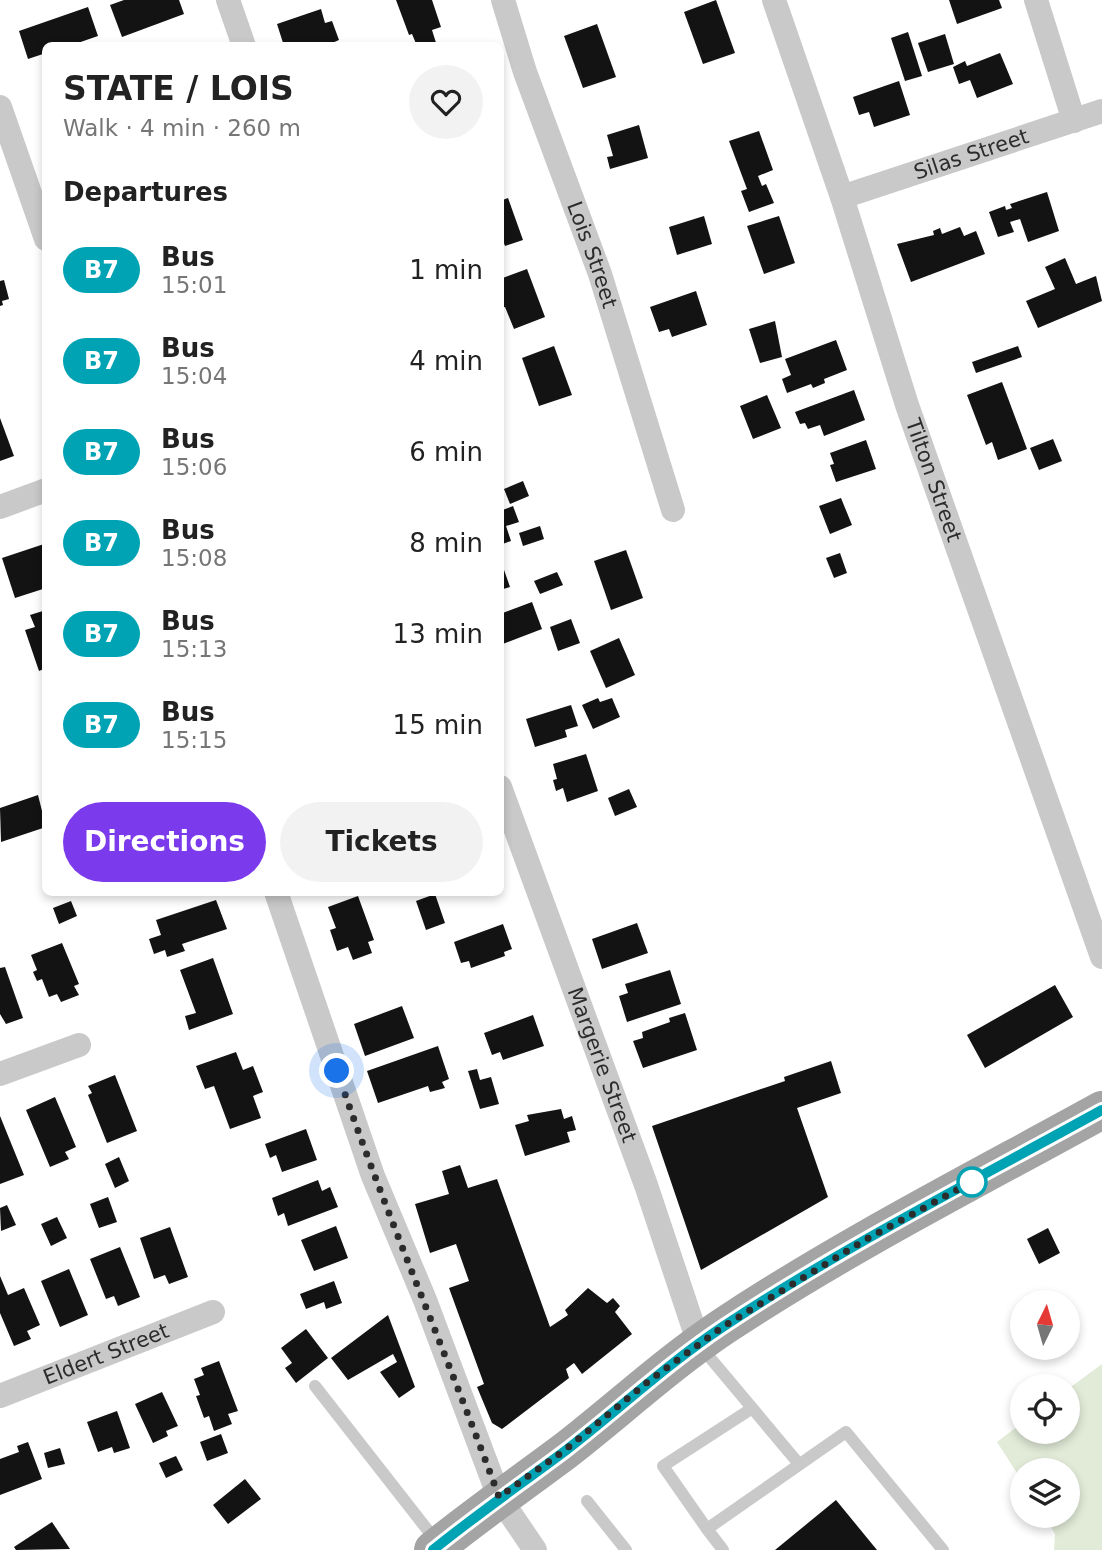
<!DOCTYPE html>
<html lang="en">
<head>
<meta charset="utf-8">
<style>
  body { margin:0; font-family:"DejaVu Sans",sans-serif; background:#f2f2f2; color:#222; height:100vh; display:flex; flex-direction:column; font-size:26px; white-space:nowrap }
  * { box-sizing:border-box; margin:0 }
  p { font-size:23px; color:#767676 }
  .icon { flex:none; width:38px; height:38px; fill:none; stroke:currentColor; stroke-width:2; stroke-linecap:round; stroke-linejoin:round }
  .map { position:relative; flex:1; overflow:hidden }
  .details { position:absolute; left:42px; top:42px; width:462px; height:854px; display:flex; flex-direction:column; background:#fff; border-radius:10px; box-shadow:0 4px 10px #0003 }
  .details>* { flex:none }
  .badge { padding:0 14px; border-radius:23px; font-size:24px; line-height:46px }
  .needle { width:46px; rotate:5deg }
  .buttons { position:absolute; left:1010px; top:1290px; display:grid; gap:14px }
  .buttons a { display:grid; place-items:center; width:70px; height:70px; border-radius:50%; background:#fff; box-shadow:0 4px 10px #0003; font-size:35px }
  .you { position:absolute; width:35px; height:35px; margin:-18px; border:5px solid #fff; border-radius:50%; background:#1a73e8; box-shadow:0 0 0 10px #1a73e833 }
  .map>.badge { position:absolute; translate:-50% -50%; box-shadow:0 0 0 4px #fff }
  h2 { padding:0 21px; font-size:26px; line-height:63px }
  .round { display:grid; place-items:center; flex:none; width:74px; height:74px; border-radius:37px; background:#f2f2f2 }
  .headline { display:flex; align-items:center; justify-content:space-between; height:119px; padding:0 21px }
  h1 { font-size:33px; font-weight:700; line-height:52px }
  .action { display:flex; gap:14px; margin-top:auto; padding:14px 21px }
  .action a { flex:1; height:80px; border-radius:42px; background:#7c3aed; color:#fff; font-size:28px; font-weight:700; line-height:80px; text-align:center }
  .action a+a { background:#f2f2f2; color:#222 }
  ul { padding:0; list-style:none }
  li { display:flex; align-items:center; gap:21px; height:91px; padding:0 21px }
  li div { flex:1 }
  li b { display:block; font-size:26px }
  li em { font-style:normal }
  li .badge { min-width:77px; font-weight:700; text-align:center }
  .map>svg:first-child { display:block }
</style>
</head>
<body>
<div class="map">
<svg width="1102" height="1550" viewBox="0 0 1102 1550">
  <rect width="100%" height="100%" fill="#fff"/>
  <polygon fill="#e2ebd8" points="1102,1364 1102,1550 1054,1550 1055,1534 1044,1516 1068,1516 1068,1470 1022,1470 1022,1481 997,1442 1022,1423 1022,1432 1068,1432 1068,1389"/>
  <g fill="#131313">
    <polygon points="124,0 179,0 184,14 122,37 110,5"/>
    <polygon points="396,0 432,0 441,27 432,30 437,46 417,46 412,34 409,35"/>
    <polygon points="716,0 735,53 703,64 684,12"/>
    <polygon points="949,0 999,0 1002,8 957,24"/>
    <polygon points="88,7 98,36 69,46 46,46 46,53 28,59 19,31"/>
    <polygon points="321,9 325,23 332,21 339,40 325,46 284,46 277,24"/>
    <polygon points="597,24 616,77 583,88 564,36"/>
    <polygon points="908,32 922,76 905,81 891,38"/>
    <polygon points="945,34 954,64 928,72 918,43"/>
    <polygon points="1000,53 1013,84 977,98 970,80 959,84 953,67 965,61 967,66"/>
    <polygon points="899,81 910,115 874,127 869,112 859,115 853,97"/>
    <polygon points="639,125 648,158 610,169 607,157 613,156 607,135"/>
    <polygon points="759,131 773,170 758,176 762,186 766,184 774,203 749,212 741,191 747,189 729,141"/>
    <polygon points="1047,192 1059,231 1028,242 1020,219 1010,222 1014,232 998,237 989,212 1005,206 1006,210 1012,208 1010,204"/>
    <polygon points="508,198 523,240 505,246 500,233 500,201"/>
    <polygon points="704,216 712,244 677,255 669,227"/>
    <polygon points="779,216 795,263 764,274 747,226"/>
    <polygon points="960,227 964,236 976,231 985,254 911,282 897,244 934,235 933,231 940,228 942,234"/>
    <polygon points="1065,258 1076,284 1096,276 1102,301 1038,328 1026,301 1055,289 1045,267"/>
    <polygon points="527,269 545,317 514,329 505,307 500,308 500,279"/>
    <polygon points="4,280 9,299 2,301 3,305 0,306 0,281"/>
    <polygon points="696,291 707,325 672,337 669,329 659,332 650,307"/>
    <polygon points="775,321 782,357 760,363 749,329"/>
    <polygon points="836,340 847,370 824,379 825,383 813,388 811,384 787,393 782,379 791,375 785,359"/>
    <polygon points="554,346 572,395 539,406 522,358"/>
    <polygon points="1018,346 1022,357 976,373 972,362"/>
    <polygon points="1002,382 1027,449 998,460 992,442 986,445 967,395"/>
    <polygon points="854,390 865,420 824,436 820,425 808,429 805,423 800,424 795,412"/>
    <polygon points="767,395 781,428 753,439 740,406"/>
    <polygon points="0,418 14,456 0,461"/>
    <polygon points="1053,439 1062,461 1039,470 1030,448"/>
    <polygon points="866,440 876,469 836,482 830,465 834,464 830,453"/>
    <polygon points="523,481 529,496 510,504 504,489"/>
    <polygon points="841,498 852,525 830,534 819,506"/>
    <polygon points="513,506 519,522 506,526 511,541 500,545 500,511"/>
    <polygon points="540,526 544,539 523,546 519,533"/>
    <polygon points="44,544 46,588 15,598 2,558"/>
    <polygon points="626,550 643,598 611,610 594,561"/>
    <polygon points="840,553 847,573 834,578 826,558"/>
    <polygon points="503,567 510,587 500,590 500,568"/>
    <polygon points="557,572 563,585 540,594 534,581"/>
    <polygon points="532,602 542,629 500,645 500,614"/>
    <polygon points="46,610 46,668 39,671 25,630 35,627 30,615"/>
    <polygon points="571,619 580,643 558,651 550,627"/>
    <polygon points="619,638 635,675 606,688 590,651"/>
    <polygon points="598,698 600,702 612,698 620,717 593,729 582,705"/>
    <polygon points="571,705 578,726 565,730 567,737 535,747 526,719"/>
    <polygon points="586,754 598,791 567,802 563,788 556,791 553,780 557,779 553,764"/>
    <polygon points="629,789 637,807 615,816 608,798"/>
    <polygon points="38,795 46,827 1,842 0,808"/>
    <polygon points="435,894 445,923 426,930 416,901"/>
    <polygon points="358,896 374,940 368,942 372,953 353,960 348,947 337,951 330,930 336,928 328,907"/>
    <polygon points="216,900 227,929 182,944 185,951 167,957 165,950 154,954 149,939 161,935 156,920"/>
    <polygon points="71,901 77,916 59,924 53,908"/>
    <polygon points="637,923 648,953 602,969 592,939"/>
    <polygon points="503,924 512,949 504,952 505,956 471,968 469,961 461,963 454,942"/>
    <polygon points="62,943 79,984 74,986 79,995 61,1002 57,994 49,997 42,979 37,981 33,972 37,970 31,955"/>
    <polygon points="213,958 233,1014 189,1030 185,1016 196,1013 180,970"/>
    <polygon points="5,967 23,1018 6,1024 0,1014 0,968"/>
    <polygon points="670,970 681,1004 627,1022 619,996 628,993 625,984"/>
    <polygon points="1055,985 1073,1017 985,1068 967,1035"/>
    <polygon points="402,1006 414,1038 365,1056 354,1024"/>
    <polygon points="685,1013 697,1050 643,1068 633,1041 643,1038 642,1032 670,1022 669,1018"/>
    <polygon points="533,1015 544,1046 503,1060 500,1052 492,1055 484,1033"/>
    <polygon points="438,1046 449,1079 442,1082 445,1088 430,1092 428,1086 378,1103 367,1071"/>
    <polygon points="236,1052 243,1070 253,1066 263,1092 253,1096 261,1118 230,1129 214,1086 205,1089 196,1066"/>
    <polygon points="831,1061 841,1093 797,1108 828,1197 701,1270 652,1126 785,1081 784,1077"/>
    <polygon points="477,1069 480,1080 491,1077 499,1104 480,1109 468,1071"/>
    <polygon points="115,1075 137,1131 107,1143 88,1095 92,1093 88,1086"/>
    <polygon points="55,1097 76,1147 65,1152 69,1159 50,1167 26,1110"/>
    <polygon points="561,1109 564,1119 572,1116 576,1130 567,1132 570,1142 525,1156 515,1125 529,1121 527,1115"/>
    <polygon points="0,1116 24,1175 0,1184"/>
    <polygon points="306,1129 317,1160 282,1172 276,1155 270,1158 265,1144"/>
    <polygon points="119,1157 129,1181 115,1188 105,1164"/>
    <polygon points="460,1165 468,1188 497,1179 550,1327 568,1315 565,1310 588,1288 607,1303 613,1298 620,1306 615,1312 632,1334 582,1374 574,1363 566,1369 569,1378 502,1429 492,1423 477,1387 484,1384 449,1288 469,1281 456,1244 430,1253 415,1204 449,1194 442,1171"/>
    <polygon points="318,1180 322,1191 330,1187 338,1207 288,1226 284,1213 278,1216 272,1198"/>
    <polygon points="108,1197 117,1222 99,1228 90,1204"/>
    <polygon points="7,1205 16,1225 1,1231 0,1208"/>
    <polygon points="57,1217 67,1238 51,1246 41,1224"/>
    <polygon points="336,1226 348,1258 314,1271 301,1240"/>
    <polygon points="170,1227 188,1277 169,1284 165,1275 154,1279 140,1238"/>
    <polygon points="1048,1228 1060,1253 1039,1264 1027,1239"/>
    <polygon points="120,1247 140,1297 118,1306 114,1296 106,1299 90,1259"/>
    <polygon points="69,1269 88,1315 60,1327 41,1281"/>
    <polygon points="0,1276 8,1295 24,1288 40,1325 27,1331 31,1339 14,1346 0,1313"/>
    <polygon points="334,1281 342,1303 326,1309 324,1302 306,1309 300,1294"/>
    <polygon points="388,1315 415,1387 399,1398 380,1372 397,1362 393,1354 348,1380 331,1358"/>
    <polygon points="306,1329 328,1358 296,1383 285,1368 292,1363 281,1348"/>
    <polygon points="219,1361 238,1411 228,1414 232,1424 214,1431 209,1416 204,1418 196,1396 200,1395 194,1379 204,1375 201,1368"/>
    <polygon points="162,1392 178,1426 166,1431 168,1436 153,1443 135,1404"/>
    <polygon points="117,1411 130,1448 114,1453 112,1447 98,1452 87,1422"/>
    <polygon points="221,1434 228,1453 207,1461 200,1442"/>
    <polygon points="28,1442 42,1479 0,1495 0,1459 19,1452 17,1446"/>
    <polygon points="60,1448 65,1464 48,1468 44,1453"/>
    <polygon points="176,1456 183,1470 166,1478 159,1463"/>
    <polygon points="245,1479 261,1499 228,1524 213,1505"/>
    <polygon points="836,1500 877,1550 775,1550"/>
    <polygon points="52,1522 70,1549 16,1550 14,1547"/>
  </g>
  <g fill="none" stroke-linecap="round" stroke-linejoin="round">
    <g stroke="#c9c9c9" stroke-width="12">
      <polyline points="701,1347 799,1464"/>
      <polyline points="315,1386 437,1542"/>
      <polyline points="587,1501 626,1550"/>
      <polyline points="707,1529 663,1466 751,1409"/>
      <polyline points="723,1550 707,1529 846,1432 943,1550"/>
    </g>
    <g stroke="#c9c9c9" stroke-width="24">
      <polyline points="228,0 244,46"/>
      <path id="s1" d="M503 0 525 72 600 274 673 510"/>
      <path id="s2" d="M774 0 842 197 907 405 1102 957"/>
      <polyline points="1036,0 1074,121"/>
      <polyline points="0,107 46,239"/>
      <path id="s3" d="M842 197 1102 111"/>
      <polyline points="0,507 46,490"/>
      <path id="s4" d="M500 787 646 1185 699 1344"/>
      <polyline points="276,892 373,1176 425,1300 499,1497 535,1550"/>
      <polyline points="0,1074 79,1045"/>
      <path id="s5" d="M0 1396 213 1312"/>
    </g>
    <path stroke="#a4a4a4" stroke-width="38" d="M433 1550C476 1515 521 1484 565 1451 618 1410 667 1364 724 1326 845 1246 975 1180 1102 1110"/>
  </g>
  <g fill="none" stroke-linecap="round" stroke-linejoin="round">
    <defs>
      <path id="line" d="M433 1550C476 1515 521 1484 565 1451 618 1410 667 1364 724 1326 845 1246 975 1180 1102 1110"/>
    </defs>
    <use href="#line" stroke="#fff" stroke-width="16"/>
    <use href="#line" stroke="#00a3b4" stroke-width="10"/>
    <path stroke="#2c2c2c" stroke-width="7" stroke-dasharray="0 12.6" d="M337 1071C386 1215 447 1354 499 1497L565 1450 650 1380 724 1326 865 1240 975 1180 972 1182"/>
  </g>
  <circle fill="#fff" stroke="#00a3b4" stroke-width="3.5" cx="972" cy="1182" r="14"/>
  <g text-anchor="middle" stroke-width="7" stroke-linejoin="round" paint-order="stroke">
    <g font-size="21" fill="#2c2c2c" stroke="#fff">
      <text dy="7" stroke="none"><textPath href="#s3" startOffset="136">Silas Street</textPath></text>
      <text dy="7" stroke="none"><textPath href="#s1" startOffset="270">Lois Street</textPath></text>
      <text dy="7" stroke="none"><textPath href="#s2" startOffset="506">Tilton Street</textPath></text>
      <text dy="7" stroke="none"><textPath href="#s4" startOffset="296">Margerie Street</textPath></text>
      <text dy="7" stroke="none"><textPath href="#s5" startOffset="114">Eldert Street</textPath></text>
    </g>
  </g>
</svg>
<div class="buttons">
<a><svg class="needle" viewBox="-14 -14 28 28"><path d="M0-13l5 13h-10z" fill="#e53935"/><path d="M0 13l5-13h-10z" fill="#767676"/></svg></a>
<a><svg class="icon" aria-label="locate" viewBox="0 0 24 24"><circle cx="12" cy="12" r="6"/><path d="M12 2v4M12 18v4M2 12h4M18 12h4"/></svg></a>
<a><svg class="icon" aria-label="layers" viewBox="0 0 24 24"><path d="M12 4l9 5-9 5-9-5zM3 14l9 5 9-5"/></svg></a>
</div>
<div class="you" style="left:337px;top:1071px"></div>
<section class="details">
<div class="headline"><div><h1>STATE / LOIS</h1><p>Walk · 4 min · 260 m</p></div><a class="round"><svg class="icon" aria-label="heart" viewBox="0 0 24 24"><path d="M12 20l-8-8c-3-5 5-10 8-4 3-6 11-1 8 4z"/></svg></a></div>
<h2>Departures</h2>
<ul>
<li><span class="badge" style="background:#00a3b4;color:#fff">B7</span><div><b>Bus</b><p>15:01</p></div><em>1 min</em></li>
<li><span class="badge" style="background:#00a3b4;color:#fff">B7</span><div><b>Bus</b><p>15:04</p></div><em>4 min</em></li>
<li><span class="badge" style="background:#00a3b4;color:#fff">B7</span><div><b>Bus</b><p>15:06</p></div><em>6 min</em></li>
<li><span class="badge" style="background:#00a3b4;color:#fff">B7</span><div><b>Bus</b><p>15:08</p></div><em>8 min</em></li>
<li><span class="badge" style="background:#00a3b4;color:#fff">B7</span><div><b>Bus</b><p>15:13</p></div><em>13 min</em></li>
<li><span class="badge" style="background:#00a3b4;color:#fff">B7</span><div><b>Bus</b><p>15:15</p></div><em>15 min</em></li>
</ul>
<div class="action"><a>Directions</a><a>Tickets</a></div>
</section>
</div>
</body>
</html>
